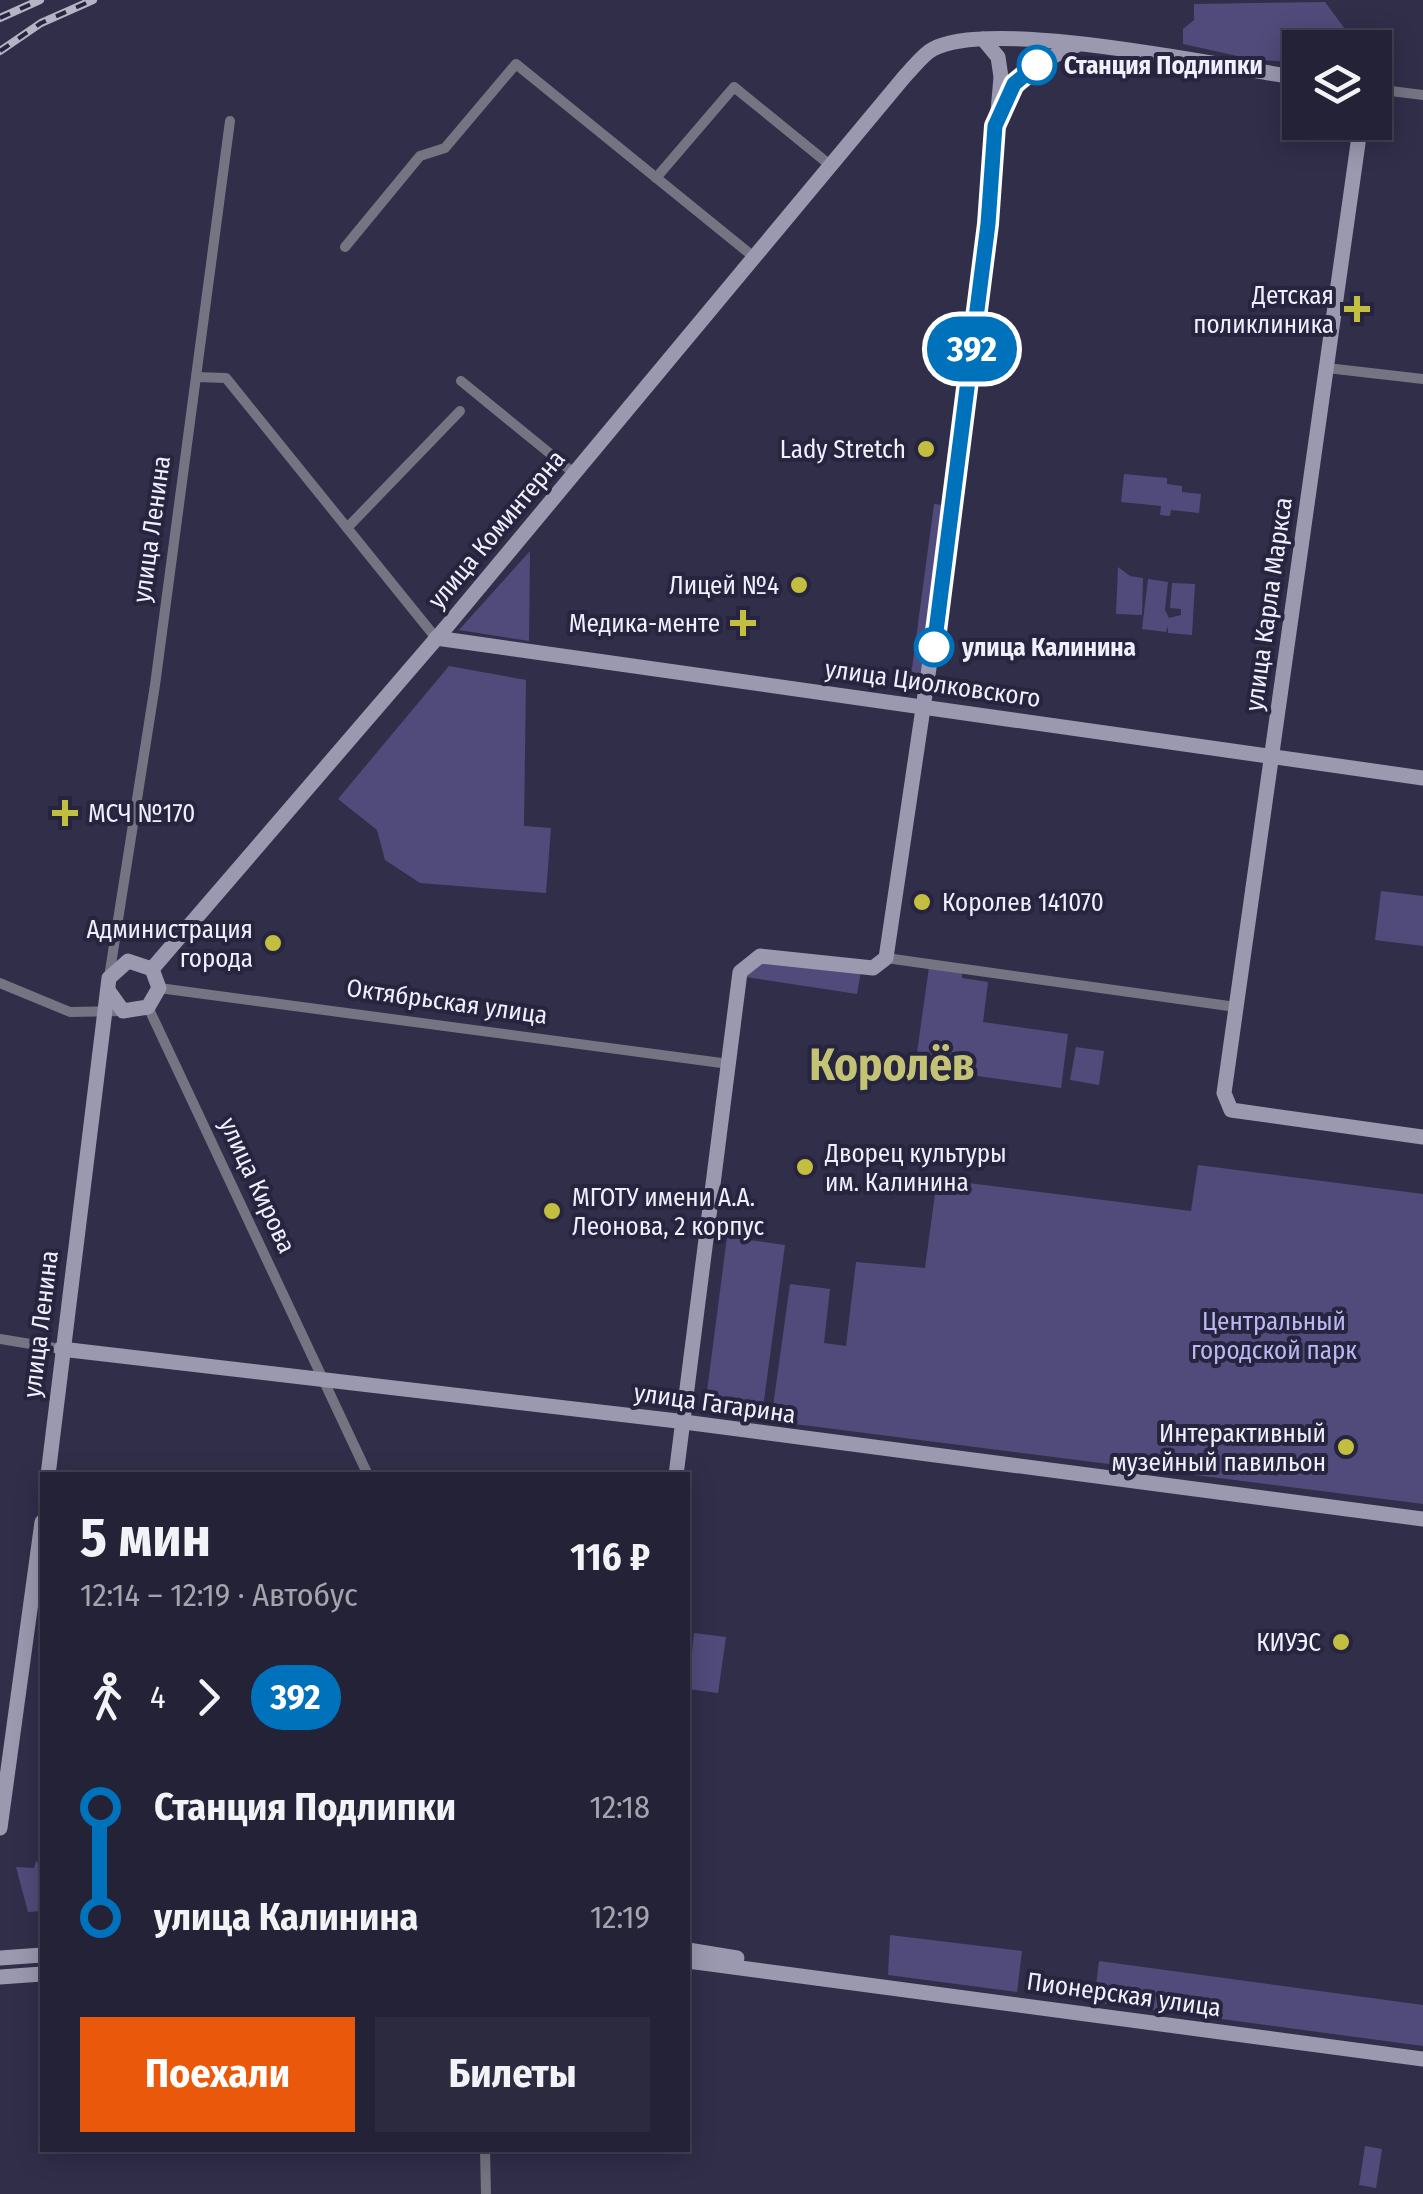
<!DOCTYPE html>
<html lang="ru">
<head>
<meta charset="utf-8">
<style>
  body { margin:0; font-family:"Fira Sans Condensed",sans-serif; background:#2c2a3f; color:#f1f3f6; height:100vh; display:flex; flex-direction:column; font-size:38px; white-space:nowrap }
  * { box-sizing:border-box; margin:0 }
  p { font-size:32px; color:#a3a4ad }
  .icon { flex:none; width:55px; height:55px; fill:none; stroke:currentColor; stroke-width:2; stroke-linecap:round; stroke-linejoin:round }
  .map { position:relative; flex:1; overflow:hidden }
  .side { position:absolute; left:40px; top:1472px; width:650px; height:680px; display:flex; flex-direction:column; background:#242237; border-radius:0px; box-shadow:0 5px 25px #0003,0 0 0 2px #413f52 }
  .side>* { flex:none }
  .badge { padding:0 20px; border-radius:32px; font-size:35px; line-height:65px }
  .controls { position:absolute; left:1282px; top:30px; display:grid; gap:20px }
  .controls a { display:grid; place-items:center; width:110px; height:110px; border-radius:0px; background:#242237; box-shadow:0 5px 25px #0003,0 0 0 2px #413f52; font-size:50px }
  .map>.badge { position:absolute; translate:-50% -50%; box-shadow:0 0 0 5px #fff }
  .legs { display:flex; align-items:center; gap:15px; height:110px; padding:0 40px; font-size:32px }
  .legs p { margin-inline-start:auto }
  .summary { display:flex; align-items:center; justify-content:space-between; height:170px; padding:0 40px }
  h1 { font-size:55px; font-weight:700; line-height:75px }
  .primary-button { display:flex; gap:20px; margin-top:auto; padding:20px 40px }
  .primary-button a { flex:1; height:115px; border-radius:0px; background:#ea580c; color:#fff; font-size:40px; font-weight:700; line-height:115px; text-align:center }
  .primary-button a+a { background:#2c2a3f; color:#f1f3f6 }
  ul { padding:0 40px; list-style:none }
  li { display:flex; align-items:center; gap:35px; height:110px; font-size:38px }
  li i { display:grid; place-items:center; width:15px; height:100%; margin:0 12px; background:currentColor }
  li i::after { content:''; width:25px; height:25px; margin:-12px; border:8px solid; border-radius:50%; background:#242237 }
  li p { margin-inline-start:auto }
  li:first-child i { background:linear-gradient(#0000 50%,currentColor 0) }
  li:last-child i { background:linear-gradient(currentColor 50%,#0000 0) }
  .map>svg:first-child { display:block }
</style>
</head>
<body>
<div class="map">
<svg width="1423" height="2194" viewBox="0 0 1423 2194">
  <rect width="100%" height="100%" fill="#302e49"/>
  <g fill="#504b7a">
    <polygon points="1325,2 1348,33 1352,47 1300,48 1300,63 1251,59 1183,44 1183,29 1194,20 1194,4"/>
    <polygon points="1124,474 1167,478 1167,484 1182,486 1182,492 1201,494 1199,513 1171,510 1170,516 1160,515 1161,506 1121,502"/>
    <polygon points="934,504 949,506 924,692 909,691"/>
    <polygon points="530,551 529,641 459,630"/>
    <polygon points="1118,567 1130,576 1143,578 1142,615 1116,614"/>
    <polygon points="1148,579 1168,582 1165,610 1169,618 1181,615 1181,609 1170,608 1172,583 1195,584 1192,635 1168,633 1168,626 1166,632 1142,629"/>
    <polygon points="449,666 526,680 524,826 551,828 546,893 420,883 385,860 377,830 338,799"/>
    <polygon points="1381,891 1423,896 1423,946 1375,940"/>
    <polygon points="755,963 861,971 857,994 746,977"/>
    <polygon points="929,967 962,971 962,978 988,982 983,1022 1068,1034 1061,1088 915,1067"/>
    <polygon points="1076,1047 1104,1051 1099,1085 1070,1080"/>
    <polygon points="1198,1165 1423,1194 1423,1504 771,1421 790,1284 830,1289 824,1343 846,1346 856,1262 925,1268 937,1179 1191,1211"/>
    <polygon points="727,1237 785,1245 762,1415 705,1407"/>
    <polygon points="694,1633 726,1637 718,1693 688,1689"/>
    <polygon points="36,1861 42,1866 42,1911 28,1912 16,1867 34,1868"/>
    <polygon points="890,1935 1022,1951 1017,1992 888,1975"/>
    <polygon points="1099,1961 1423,2005 1423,2046 1094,2002"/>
    <polygon points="1365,2146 1382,2149 1376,2188 1359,2185"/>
  </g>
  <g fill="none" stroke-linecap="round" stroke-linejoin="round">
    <g stroke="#747482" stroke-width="10">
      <polyline points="1375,89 1423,95"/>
      <polyline points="656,178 734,87 830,165"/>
      <polyline points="345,247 420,156 445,148 516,64 755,258"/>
      <polyline points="1327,368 1423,379"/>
      <polyline points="197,377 226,378 436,638"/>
      <polyline points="461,381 575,474"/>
      <polyline points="347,528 460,411"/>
      <polyline points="886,958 1236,1007"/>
      <polyline points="109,977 155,685 230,121"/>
      <polyline points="0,983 70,1012 123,1011"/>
      <polyline points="159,988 729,1064"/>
      <polyline points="148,1007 368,1475"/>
      <polyline points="0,1339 61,1349"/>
      <polyline points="485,2150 486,2194"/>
    </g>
    <g stroke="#9a99af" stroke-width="15">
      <path d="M1001 113C1018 77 1040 60 1077 45"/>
      <polyline points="1361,122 1224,1093 1231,1110 1423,1137"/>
      <polyline points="436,638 1423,778"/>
      <path d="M152 969 448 625 905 76C913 68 923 54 933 49 991 17 1226 67 1300 78"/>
      <polyline points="108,990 123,1011 148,1007 159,988 152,969"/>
      <polyline points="61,1349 669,1420 1423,1519"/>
      <polyline points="48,1475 109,978 128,961 152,969"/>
      <polyline points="676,1475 740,972 760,956 873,968 886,958 957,479 991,192 1001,77 998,57 983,39"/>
      <polyline points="0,1828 42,1522"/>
      <polyline points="688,1950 737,1958"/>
      <polyline points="0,1958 42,1955"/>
      <polyline points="688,1961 1423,2059"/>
      <polyline points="0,1977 42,1974"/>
    </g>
    <defs>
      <g id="rail">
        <polyline points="0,18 40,0"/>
        <polyline points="0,51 41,23 93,0"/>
      </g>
    </defs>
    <use href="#rail" stroke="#b5b4c6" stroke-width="8"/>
    <use href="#rail" stroke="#26243e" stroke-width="4" stroke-dasharray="11" stroke-linecap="butt"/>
  </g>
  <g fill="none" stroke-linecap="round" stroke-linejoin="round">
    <defs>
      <polyline id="line-1" points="934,647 988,224 995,126 1014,84 1037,65"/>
    </defs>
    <use href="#line-1" stroke="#fff" stroke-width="22"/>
    <use href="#line-1" stroke="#0072bc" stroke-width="15"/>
  </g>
  <g fill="#fff" stroke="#0072bc" stroke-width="5">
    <circle cx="1037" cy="65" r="18"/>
    <circle cx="934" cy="647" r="18"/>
  </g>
  <g fill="#c1be40" stroke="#26243e" stroke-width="4">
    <path d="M1352 294h10v10h10v10h-10v10h-10v-10h-10v-10h10z"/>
    <circle cx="926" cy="449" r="10"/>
    <circle cx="799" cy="585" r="10"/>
    <path d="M738 608h10v10h10v10h-10v10h-10v-10h-10v-10h10z"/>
    <path d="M60 798h10v10h10v10h-10v10h-10v-10h-10v-10h10z"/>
    <circle cx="922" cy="902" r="10"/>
    <circle cx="273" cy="943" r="10"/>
    <circle cx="805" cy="1167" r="10"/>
    <circle cx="552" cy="1211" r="10"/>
    <circle cx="1346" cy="1447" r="10"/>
    <circle cx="1341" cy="1642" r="10"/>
  </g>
  <g text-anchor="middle" stroke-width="8" stroke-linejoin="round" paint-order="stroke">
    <g font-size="25" font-weight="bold" fill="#efeffd" stroke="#26243e" text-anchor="start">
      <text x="1064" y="74">Станция Подлипки</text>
      <text x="962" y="656">улица Калинина</text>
    </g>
    <g font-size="25" fill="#efeffd" stroke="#26243e" text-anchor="end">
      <text x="1334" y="304">Детская<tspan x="1334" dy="29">поликлиника</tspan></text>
      <text x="906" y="458">Lady Stretch</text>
      <text x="779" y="594">Лицей №4</text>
      <text x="720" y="632">Медика-менте</text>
      <text x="88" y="822" text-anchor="start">МСЧ №170</text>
      <text x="942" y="911" text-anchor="start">Королев 141070</text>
      <text x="253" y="938">Администрация<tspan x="253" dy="29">города</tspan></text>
      <text x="825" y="1162" text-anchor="start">Дворец культуры<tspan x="825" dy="29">им. Калинина</tspan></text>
      <text x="572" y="1206" text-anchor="start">МГОТУ имени А.А.<tspan x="572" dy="29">Леонова, 2 корпус</tspan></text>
      <text x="1326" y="1442">Интерактивный<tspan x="1326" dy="29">музейный павильон</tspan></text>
      <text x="1321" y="1651">КИУЭС</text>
    </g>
    <g font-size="25" fill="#efeffd" stroke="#26243e">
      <text transform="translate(151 529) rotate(-82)" y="9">улица Ленина</text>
      <text transform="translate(496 529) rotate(-50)" y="9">улица Коминтерна</text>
      <text transform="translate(1268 604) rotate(-82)" y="9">улица Карла Маркса</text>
      <text transform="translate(933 683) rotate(8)" y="9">улица Циолковского</text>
      <text transform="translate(447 1001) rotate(8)" y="9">Октябрьская улица</text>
      <text transform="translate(258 1185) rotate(65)" y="9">улица Кирова</text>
      <text transform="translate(40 1324) rotate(-83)" y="9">улица Ленина</text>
      <text transform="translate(715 1403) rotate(8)" y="9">улица Гагарина</text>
      <text transform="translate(1124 1994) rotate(8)" y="9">Пионерская улица</text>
    </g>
    <g font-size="25" fill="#bcb8f3" stroke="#26243e">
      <text x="1274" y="1330">Центральный<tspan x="1274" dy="29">городской парк</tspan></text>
    </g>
    <g font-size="45" font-weight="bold" fill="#c4c375" stroke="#26243e">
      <text x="892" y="1080">Королёв</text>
    </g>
  </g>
</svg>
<div class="controls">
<a><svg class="icon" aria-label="layers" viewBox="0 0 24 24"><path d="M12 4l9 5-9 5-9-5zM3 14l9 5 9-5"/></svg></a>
</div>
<b class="badge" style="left:972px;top:349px;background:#0072bc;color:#fff">392</b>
<section class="side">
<div class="summary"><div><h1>5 мин</h1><p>12:14 – 12:19 · Автобус</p></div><b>116 ₽</b></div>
<div class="legs"><svg class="icon" aria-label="walk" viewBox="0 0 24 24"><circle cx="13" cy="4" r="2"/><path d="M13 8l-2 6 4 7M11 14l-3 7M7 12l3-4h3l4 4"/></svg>4<svg class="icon" aria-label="forward" viewBox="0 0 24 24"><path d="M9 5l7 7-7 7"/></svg><b class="badge" style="background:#0072bc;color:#fff">392</b></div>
<ul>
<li><i style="color:#0072bc"></i><b>Станция Подлипки</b><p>12:18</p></li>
<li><i style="color:#0072bc"></i><b>улица Калинина</b><p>12:19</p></li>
</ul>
<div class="primary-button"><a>Поехали</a><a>Билеты</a></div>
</section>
</div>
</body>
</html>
